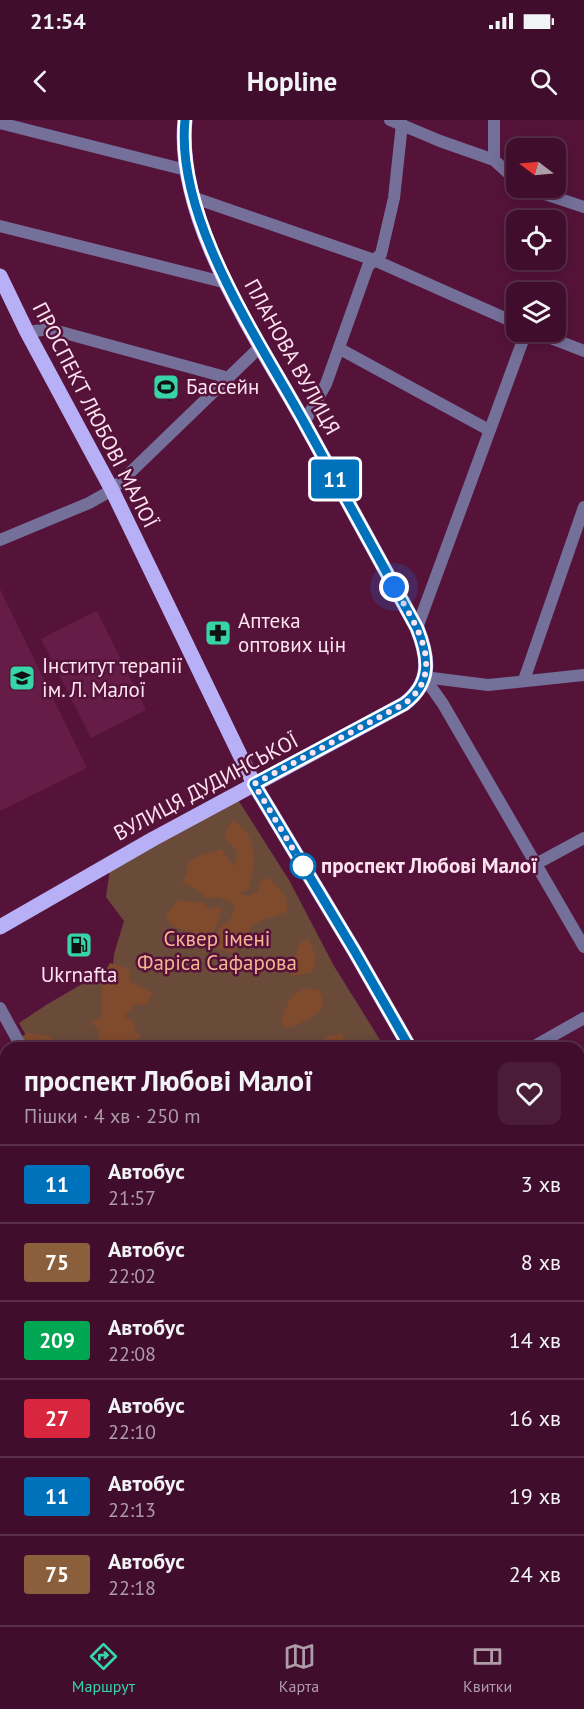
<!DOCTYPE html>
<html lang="uk">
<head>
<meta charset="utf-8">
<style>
  body { margin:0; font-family:"PT Sans",sans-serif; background:#4b1c38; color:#f1f3f6; height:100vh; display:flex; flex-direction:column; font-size:22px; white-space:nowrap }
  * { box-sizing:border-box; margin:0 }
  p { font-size:20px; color:#ae9ca9 }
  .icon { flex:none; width:33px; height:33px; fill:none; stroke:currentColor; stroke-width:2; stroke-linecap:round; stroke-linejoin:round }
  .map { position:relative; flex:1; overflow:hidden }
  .details { position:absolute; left:0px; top:922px; width:585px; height:584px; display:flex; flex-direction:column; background:#400e2c; border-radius:18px 18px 0 0; box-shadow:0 3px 15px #0003,0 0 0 2px #592e48 }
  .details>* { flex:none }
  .badge { padding:0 12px; border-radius:4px; font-size:21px; line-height:39px }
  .needle { width:39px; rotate:286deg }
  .buttons { position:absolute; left:506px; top:18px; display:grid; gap:12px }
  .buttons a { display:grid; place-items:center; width:60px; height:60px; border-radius:12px; background:#400e2c; box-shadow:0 3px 15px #0003,0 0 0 2px #592e48; font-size:30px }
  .you { position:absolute; width:30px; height:30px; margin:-15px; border:4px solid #fff; border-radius:50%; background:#1a73e8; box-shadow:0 0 0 9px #1a73e833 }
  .map>.badge { position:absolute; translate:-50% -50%; box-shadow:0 0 0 3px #fff }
  .round { display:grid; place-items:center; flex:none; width:63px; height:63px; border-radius:12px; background:#4b1c38 }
  .head { display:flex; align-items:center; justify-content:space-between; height:102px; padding:0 24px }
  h1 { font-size:28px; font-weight:700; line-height:45px }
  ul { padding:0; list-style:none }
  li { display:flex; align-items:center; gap:18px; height:78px; padding:0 24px; border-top:2px solid #592e48 }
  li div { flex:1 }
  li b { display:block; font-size:22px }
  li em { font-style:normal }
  li .badge { min-width:66px; font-weight:700; text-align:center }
  .status { display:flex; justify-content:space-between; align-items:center; height:42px; padding:0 30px; background:#400e2c; direction:ltr }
  .status svg { height:16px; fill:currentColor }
  header { display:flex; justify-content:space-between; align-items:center; height:78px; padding:0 24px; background:#400e2c; font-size:27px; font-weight:700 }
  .tabs { display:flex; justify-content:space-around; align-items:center; height:84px; border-top:2px solid #592e48; background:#400e2c; font-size:16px; color:#ae9ca9 }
  .tabs a { display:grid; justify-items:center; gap:3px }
  .tabs .selected { color:#36d4a6 }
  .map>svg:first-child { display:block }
</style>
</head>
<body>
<div class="status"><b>21:54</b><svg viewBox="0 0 49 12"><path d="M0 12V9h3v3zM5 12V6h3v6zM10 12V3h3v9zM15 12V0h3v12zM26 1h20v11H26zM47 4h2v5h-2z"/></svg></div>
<header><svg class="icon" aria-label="back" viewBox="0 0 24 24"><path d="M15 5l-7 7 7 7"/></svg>Hopline<svg class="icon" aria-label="search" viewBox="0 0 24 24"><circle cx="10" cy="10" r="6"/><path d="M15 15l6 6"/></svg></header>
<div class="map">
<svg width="584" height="1505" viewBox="0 0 584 1505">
  <rect width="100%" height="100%" fill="#55133a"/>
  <g fill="#651d47">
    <polygon points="0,469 87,648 0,691"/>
    <polygon points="97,491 146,590 91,618 41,519"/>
  </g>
  <polygon fill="#6a4a39" points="235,675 289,760 334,846 385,928 33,928 19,903 46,885 113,846 114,834 124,801 106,777 111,742"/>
  <g fill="#804a2d">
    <path d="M232 700C258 712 257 746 248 770L239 773 248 776 257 772 262 760 269 758C279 770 290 775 287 792L255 803 234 833 212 827 219 808 231 798 235 784 217 777 207 779 195 768 182 763 187 752V745L193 738 221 729 235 747 237 731 224 717Z"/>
    <polygon points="179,780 204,783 208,789 219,787 222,790 216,808 205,818 170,805 166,794"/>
    <path d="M308 819C315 831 319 841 311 853L291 856 294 837 302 821Z"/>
    <path d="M110 843 130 849 129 861 153 873 145 886 135 884 124 897 134 901 135 913 141 915C131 933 120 929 101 928L99 925V912L92 902 101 896 102 857Z"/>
    <path d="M311 868 320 871C321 874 323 877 323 880 323 897 298 904 286 908L281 902C288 883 289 871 311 868Z"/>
    <polygon points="28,913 49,916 61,928 28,928 22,916"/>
    <polygon points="341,913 352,928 309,928 329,916"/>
  </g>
  <polygon fill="#041b13" points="164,254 173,255 179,259 178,266 174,268 170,281 161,279 164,275 156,270 157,263 153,261 154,256 159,257"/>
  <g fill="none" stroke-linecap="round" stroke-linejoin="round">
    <g stroke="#74709a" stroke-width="12">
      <polyline points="390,0 440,21 494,40 516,60"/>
      <polyline points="494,0 494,40"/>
      <polyline points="0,3 186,50"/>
      <polyline points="527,68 584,87"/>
      <polyline points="192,77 374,140 516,203"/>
      <polyline points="0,106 227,163"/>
      <polyline points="27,212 50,209 229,258"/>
      <polyline points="535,212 584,231"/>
      <polyline points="340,229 489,310"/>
      <polyline points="304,303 326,264 368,146 381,134 394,78 402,4"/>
      <polyline points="0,420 89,383 112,370 261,226"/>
      <polyline points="417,508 526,212"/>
      <polyline points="424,557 443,584 584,827"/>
      <polyline points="424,557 488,565 584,555"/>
      <polyline points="524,560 584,387"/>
      <polyline points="536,744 584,718"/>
      <polyline points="0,888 22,928"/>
      <polyline points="531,928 584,898"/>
      <polyline points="579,1087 584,1085"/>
      <polyline points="0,1226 6,1222"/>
      <polyline points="0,1425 6,1421"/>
      <polyline points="158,1500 161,1505"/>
      <polyline points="341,1500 343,1505"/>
    </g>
    <g stroke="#b7b0f6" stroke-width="15">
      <polyline points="0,156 27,212 112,370 254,664 355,832 410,928"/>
      <path d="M0 807 153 719 404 584C432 563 429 538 417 508 380 440 343 372 305 304 258 219 175 101 185 0"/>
      <polyline points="579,1227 584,1236"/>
    </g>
  </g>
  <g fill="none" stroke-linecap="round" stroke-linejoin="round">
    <defs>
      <path id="line" d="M185 0C175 99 259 220 305 304 343 372 380 440 417 508 429 538 432 563 404 584L254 664 355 832 410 928"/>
    </defs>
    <use href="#line" stroke="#fff" stroke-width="14"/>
    <use href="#line" stroke="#0072bc" stroke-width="9"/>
    <path stroke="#fde3ef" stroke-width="6" stroke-dasharray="0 10.8" d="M303 746 254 664 404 584C449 551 415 504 394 467"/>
  </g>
  <defs>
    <symbol id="stadium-square" viewBox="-11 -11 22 22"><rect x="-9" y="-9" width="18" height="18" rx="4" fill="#36d4a6" stroke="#55133a"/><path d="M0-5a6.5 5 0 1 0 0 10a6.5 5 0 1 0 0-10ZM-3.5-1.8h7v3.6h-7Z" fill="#111"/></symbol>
    <symbol id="pharmacy-square" viewBox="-11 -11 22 22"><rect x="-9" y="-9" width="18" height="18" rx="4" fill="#36d4a6" stroke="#55133a"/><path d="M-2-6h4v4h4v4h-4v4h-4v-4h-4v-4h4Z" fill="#111"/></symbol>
    <symbol id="university-square" viewBox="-11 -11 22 22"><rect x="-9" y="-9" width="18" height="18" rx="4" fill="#36d4a6" stroke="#55133a"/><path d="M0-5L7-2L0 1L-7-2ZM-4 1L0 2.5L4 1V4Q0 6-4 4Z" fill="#111"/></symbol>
    <symbol id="fuel-square" viewBox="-11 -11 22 22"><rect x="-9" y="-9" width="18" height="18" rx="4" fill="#36d4a6" stroke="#55133a"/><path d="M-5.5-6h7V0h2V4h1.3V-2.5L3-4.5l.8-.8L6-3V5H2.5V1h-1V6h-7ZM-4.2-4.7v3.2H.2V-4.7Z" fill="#111"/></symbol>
  </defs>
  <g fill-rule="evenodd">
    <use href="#stadium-square" x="151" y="252" width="30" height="30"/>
    <use href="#pharmacy-square" x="203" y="498" width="30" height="30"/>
    <use href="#university-square" x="7" y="543" width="30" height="30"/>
    <use href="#fuel-square" x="64" y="810" width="30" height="30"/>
  </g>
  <circle fill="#fff" stroke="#0072bc" stroke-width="3" cx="303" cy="746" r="12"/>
  <g text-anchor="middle" stroke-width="5" stroke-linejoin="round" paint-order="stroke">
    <g font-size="21" fill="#fde3ef" stroke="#55133a">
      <text transform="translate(292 237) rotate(61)" y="7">ПЛАНОВА ВУЛИЦЯ</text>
      <text transform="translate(95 295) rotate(63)" y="7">ПРОСПЕКТ ЛЮБОВІ МАЛОЇ</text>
      <text transform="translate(206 667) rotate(-28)" y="7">ВУЛИЦЯ ДУДИНСЬКОЇ</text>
    </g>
    <g font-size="21" fill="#fde3ef" stroke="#55133a" text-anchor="start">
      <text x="186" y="274">Бассейн</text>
      <text x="238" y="508">Аптека<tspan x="238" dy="24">оптових цін</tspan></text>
      <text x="42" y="553">Інститут терапії<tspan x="42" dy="24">ім. Л. Малої</tspan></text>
      <text x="79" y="862" text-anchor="middle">Ukrnafta</text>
    </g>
    <g font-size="21" font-weight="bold" fill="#fde3ef" stroke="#55133a" text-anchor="start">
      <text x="321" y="753">проспект Любові Малої</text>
    </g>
    <g font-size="21" fill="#f7b491" stroke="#55133a">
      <text x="217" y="826">Сквер імені<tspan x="217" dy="24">Фаріса Сафарова</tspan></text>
    </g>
  </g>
</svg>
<div class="buttons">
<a><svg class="needle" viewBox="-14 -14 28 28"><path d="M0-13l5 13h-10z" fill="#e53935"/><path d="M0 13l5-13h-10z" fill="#ae9ca9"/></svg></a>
<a><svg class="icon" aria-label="locate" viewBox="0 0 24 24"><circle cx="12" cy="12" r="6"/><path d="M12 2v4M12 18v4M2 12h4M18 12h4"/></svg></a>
<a><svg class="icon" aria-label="layers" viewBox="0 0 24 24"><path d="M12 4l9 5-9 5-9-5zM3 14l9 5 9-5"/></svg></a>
</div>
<div class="you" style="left:394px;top:467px"></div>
<b class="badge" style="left:335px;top:359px;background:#0072bc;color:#fff">11</b>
<section class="details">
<div class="head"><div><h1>проспект Любові Малої</h1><p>Пішки · 4 хв · 250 m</p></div><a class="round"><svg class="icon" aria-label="heart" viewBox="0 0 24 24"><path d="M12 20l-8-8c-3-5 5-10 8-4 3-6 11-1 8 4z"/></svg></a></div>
<ul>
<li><span class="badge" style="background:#0072bc;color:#fff">11</span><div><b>Автобус</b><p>21:57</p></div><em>3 хв</em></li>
<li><span class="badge" style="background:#8b5e3c;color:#fff">75</span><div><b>Автобус</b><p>22:02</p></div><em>8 хв</em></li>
<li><span class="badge" style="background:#00a651;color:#fff">209</span><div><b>Автобус</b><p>22:08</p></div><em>14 хв</em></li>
<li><span class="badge" style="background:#d7263d;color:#fff">27</span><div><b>Автобус</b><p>22:10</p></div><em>16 хв</em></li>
<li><span class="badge" style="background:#0072bc;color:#fff">11</span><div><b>Автобус</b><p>22:13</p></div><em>19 хв</em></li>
<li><span class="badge" style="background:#8b5e3c;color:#fff">75</span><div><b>Автобус</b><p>22:18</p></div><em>24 хв</em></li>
</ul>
</section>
</div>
<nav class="tabs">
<a class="selected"><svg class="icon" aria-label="directions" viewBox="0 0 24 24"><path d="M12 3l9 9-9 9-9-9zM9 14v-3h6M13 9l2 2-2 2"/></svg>Маршрут</a>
<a><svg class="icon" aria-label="map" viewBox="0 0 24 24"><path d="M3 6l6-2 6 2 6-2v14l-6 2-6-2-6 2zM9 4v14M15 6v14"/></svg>Карта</a>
<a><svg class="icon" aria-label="tickets" viewBox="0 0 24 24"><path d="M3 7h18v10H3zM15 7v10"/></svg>Квитки</a>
</nav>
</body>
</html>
